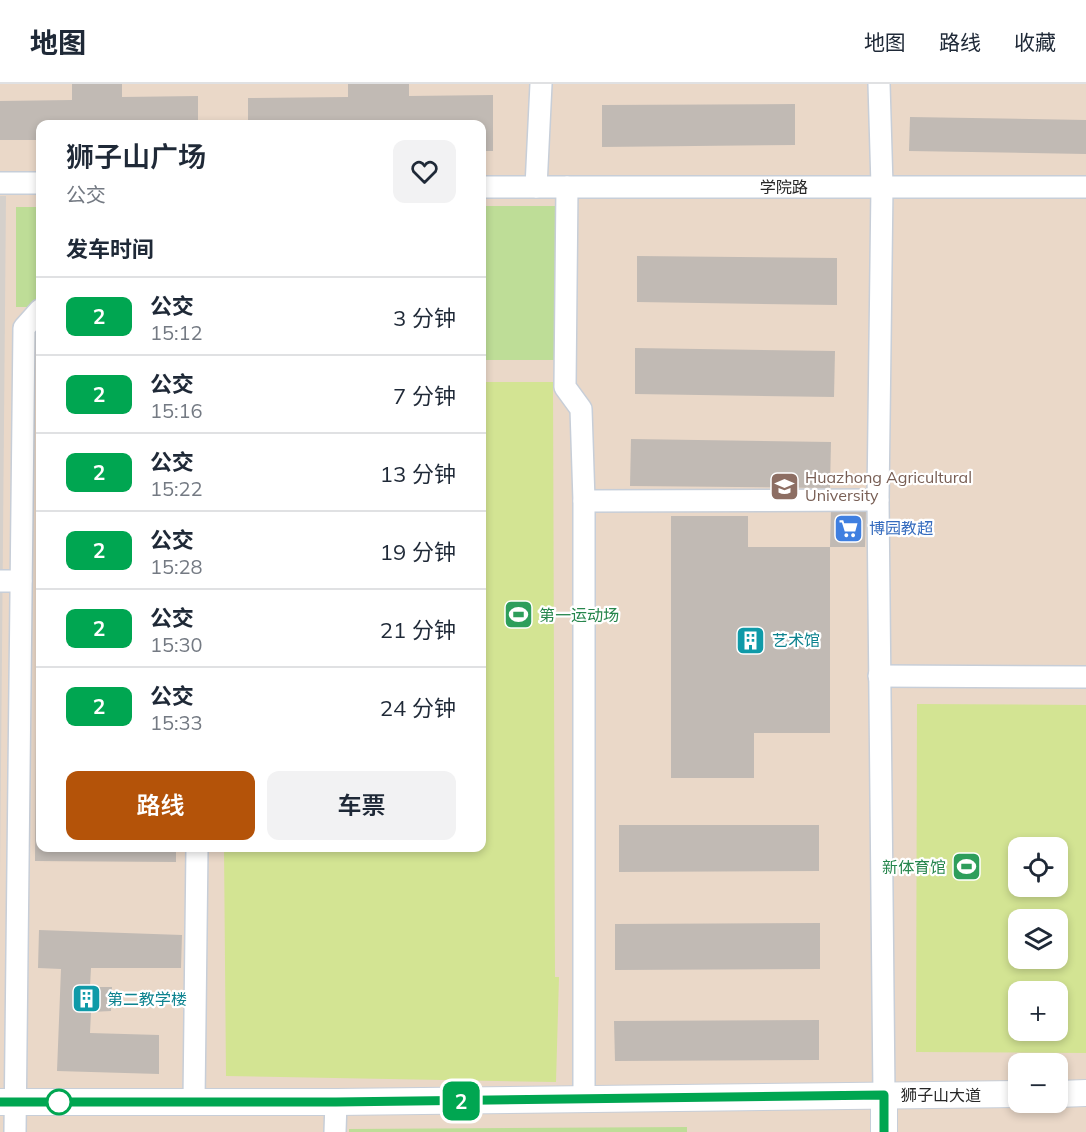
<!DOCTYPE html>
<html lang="zh">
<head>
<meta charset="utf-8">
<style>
  body { margin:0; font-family:Mulish,"Noto Sans SC",sans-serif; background:#f2f2f3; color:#1f2937; height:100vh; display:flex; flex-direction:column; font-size:22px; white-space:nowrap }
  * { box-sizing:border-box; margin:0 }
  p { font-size:20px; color:#747a83 }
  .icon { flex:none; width:33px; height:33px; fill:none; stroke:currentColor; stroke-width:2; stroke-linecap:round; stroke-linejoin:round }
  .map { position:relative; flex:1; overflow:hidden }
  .details { position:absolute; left:36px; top:36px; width:450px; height:732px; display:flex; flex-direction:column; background:#fff; border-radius:12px; box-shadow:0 3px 9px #0003 }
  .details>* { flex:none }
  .badge { padding:0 12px; border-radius:9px; font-size:21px; line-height:39px }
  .buttons { position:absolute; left:1008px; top:753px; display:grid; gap:12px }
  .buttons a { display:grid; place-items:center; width:60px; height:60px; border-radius:12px; background:#fff; box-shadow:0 3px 9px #0003; font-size:30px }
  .map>.badge { position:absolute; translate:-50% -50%; box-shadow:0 0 0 3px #fff }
  h2 { padding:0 30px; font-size:22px; line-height:54px }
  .round { display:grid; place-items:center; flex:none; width:63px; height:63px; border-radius:12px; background:#f2f2f3 }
  .headline { display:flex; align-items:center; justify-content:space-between; height:102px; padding:0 30px }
  h1 { font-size:28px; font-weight:600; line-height:45px }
  .action { display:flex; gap:12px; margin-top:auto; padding:12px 30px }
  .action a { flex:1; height:69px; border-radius:12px; background:#b45309; color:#fff; font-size:24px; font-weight:600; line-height:69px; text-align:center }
  .action a+a { background:#f2f2f3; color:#1f2937 }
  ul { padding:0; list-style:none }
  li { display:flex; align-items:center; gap:18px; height:78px; padding:0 30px; border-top:2px solid #e0e1e3 }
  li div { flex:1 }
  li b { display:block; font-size:22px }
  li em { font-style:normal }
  li .badge { min-width:66px; font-weight:700; text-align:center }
  header { display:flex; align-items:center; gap:36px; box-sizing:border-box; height:84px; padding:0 30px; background:#fff; border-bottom:2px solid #e0e1e3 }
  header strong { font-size:28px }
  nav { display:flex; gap:33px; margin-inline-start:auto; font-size:21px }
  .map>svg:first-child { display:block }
</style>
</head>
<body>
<header>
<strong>地图</strong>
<nav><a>地图</a><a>路线</a><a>收藏</a></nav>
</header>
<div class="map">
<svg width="1086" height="1048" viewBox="0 0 1086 1048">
  <rect width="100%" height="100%" fill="#e9ded8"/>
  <path fill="#ead8c8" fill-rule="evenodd" d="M0 0H1086V1048H0ZM40 40H482V764H40ZM1018 764H1058V802H1018ZM1018 836H1058V874H1018ZM1018 908H1058V946H1018ZM1018 980H1058V1018H1018Z"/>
  <g fill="#bedd97">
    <rect x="482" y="122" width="73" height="154"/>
    <rect x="16" y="123" width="24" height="100"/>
    <polygon points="687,1043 687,1048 349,1048 349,1045"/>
  </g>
  <g fill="#d3e493" fill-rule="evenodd">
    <polygon points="482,298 553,298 555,893 559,893 556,998 226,992 224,764 482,764"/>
    <path d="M917 620 1086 621V969L916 968ZM1018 764H1058V802H1018ZM1018 836H1058V874H1018ZM1018 908H1058V946H1018Z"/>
  </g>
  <polygon fill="#d5d0cb" points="0,112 6,112 0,797"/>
  <g fill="#c1bab4">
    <polygon points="72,0 122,0 122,13 198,12 198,40 40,40 40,56 0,56 0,17 72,16"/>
    <polygon points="348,0 409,0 409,12 493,11 493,67 482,67 482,40 248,40 248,14 348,13"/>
    <polygon points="795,20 795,61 602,63 602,21"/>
    <polygon points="910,33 1086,36 1086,70 909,67"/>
    <polygon points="637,172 837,174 837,221 637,218"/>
    <polygon points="635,264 835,267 834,313 635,310"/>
    <polygon points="631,355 831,358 830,404 630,402"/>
    <polygon points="831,425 866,426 865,463 830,463"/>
    <polygon points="671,432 748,432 748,463 830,463 830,649 754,649 754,694 671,694"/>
    <polygon points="36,643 40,643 40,764 176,764 176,778 35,777"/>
    <polygon points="619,741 819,741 819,787 619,788"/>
    <polygon points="820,839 820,885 615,886 615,840"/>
    <polygon points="39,846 182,851 181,884 91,884 90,903 112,903 111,927 91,928 90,949 159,951 159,990 57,987 61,885 38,884"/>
    <polygon points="819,936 819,976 615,977 614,937"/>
  </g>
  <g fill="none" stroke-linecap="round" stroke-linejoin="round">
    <defs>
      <g id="minor">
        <polyline points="879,0 882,102 878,416 884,1011"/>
        <polyline points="0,99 40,99"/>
        <polyline points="482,103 1086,103"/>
        <polyline points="536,103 541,0"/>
        <polyline points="567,103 565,303 581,325 584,417 584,1015"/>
        <polyline points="584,417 878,416"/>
        <polyline points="0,497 21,497"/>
        <polyline points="879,592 1086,593"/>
        <polyline points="194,1017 197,764"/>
        <polyline points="15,1048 24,244 40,226"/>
        <polyline points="335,1048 336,1018"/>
      </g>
      <g id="tertiary">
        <polyline points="1058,1010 1086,1009"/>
        <polyline points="0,1018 336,1018 1018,1010"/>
        <polyline points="884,1048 884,1011"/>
      </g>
    </defs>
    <use href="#minor" stroke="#c7ced8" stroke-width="24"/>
    <use href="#tertiary" stroke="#c7ced8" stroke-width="28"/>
    <use href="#minor" stroke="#fff" stroke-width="21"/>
    <use href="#tertiary" stroke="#fff" stroke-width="26"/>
  </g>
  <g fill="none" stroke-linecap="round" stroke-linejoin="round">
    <defs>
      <polyline id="line" points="0,1018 336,1018 884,1011 884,1048"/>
    </defs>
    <use href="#line" stroke="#fff" stroke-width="14"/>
    <use href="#line" stroke="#00a651" stroke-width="9"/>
  </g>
  <defs>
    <symbol id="university-square" viewBox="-11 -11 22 22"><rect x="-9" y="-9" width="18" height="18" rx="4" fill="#8d6e63" stroke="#fff"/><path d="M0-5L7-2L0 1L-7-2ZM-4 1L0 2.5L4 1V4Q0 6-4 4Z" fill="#fff"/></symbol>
    <symbol id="supermarket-square" viewBox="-11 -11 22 22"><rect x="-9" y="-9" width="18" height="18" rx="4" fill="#3f7fe0" stroke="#fff"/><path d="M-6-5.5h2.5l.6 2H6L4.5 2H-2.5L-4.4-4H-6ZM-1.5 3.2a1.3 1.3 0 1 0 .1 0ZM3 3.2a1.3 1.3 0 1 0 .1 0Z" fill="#fff"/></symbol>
    <symbol id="stadium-square" viewBox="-11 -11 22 22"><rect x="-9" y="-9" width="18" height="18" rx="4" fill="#2e9e5b" stroke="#fff"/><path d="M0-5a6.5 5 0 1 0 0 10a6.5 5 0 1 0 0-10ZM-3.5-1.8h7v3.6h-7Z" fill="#fff"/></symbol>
    <symbol id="building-square" viewBox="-11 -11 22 22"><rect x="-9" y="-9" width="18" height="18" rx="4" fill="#0f9aa8" stroke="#fff"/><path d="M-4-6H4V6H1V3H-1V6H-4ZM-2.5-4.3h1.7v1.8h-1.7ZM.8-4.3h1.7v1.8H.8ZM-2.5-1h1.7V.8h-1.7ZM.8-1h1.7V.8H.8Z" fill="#fff"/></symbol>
  </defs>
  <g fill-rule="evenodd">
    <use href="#university-square" x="768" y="386" width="33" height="33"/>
    <use href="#supermarket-square" x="832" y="428" width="33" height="33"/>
    <use href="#stadium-square" x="502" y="514" width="33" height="33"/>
    <use href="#building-square" x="734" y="540" width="33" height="33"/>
    <use href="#stadium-square" x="950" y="766" width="33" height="33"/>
    <use href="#building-square" x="70" y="898" width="33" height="33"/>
  </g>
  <circle fill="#fff" stroke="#00a651" stroke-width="3" cx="59" cy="1018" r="12"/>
  <g text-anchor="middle" stroke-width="4.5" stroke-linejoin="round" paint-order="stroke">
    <g font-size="16" fill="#272727" stroke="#fff">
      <text x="784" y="109">学院路</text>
      <text x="941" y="1017">狮子山大道</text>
    </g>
    <g font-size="16" fill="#785e54" stroke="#fff" text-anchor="start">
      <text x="805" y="399">Huazhong Agricultural<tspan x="805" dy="18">University</tspan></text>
    </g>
    <g font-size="16" fill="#366cbe" stroke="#fff" text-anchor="start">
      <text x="869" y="450">博园教超</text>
    </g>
    <g font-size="16" fill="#27864d" stroke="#fff" text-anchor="start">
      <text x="539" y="537">第一运动场</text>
      <text x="946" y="789" text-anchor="end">新体育馆</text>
    </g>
    <g font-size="16" fill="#0d838f" stroke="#fff" text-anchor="start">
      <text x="772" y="562">艺术馆</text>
      <text x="107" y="921">第二教学楼</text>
    </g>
  </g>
</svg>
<div class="buttons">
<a><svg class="icon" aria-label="locate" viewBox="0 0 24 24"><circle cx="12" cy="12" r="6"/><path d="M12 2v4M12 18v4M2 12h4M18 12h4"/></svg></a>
<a><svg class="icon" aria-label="layers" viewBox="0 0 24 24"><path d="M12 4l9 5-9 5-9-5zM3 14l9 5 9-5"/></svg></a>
<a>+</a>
<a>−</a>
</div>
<b class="badge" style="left:461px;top:1017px;background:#00a651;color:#fff">2</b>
<section class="details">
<div class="headline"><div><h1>狮子山广场</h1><p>公交</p></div><a class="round"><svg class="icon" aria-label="heart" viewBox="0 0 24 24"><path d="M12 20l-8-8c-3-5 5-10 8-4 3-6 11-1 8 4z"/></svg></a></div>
<h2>发车时间</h2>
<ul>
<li><span class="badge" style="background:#00a651;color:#fff">2</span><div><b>公交</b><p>15:12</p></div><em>3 分钟</em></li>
<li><span class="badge" style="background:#00a651;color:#fff">2</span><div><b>公交</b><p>15:16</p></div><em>7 分钟</em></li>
<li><span class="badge" style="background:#00a651;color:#fff">2</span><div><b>公交</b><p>15:22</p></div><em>13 分钟</em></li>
<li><span class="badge" style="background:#00a651;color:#fff">2</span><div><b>公交</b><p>15:28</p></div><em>19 分钟</em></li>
<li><span class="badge" style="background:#00a651;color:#fff">2</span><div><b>公交</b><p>15:30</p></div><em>21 分钟</em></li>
<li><span class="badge" style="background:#00a651;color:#fff">2</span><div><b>公交</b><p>15:33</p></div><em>24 分钟</em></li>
</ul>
<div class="action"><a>路线</a><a>车票</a></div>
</section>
</div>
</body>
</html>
